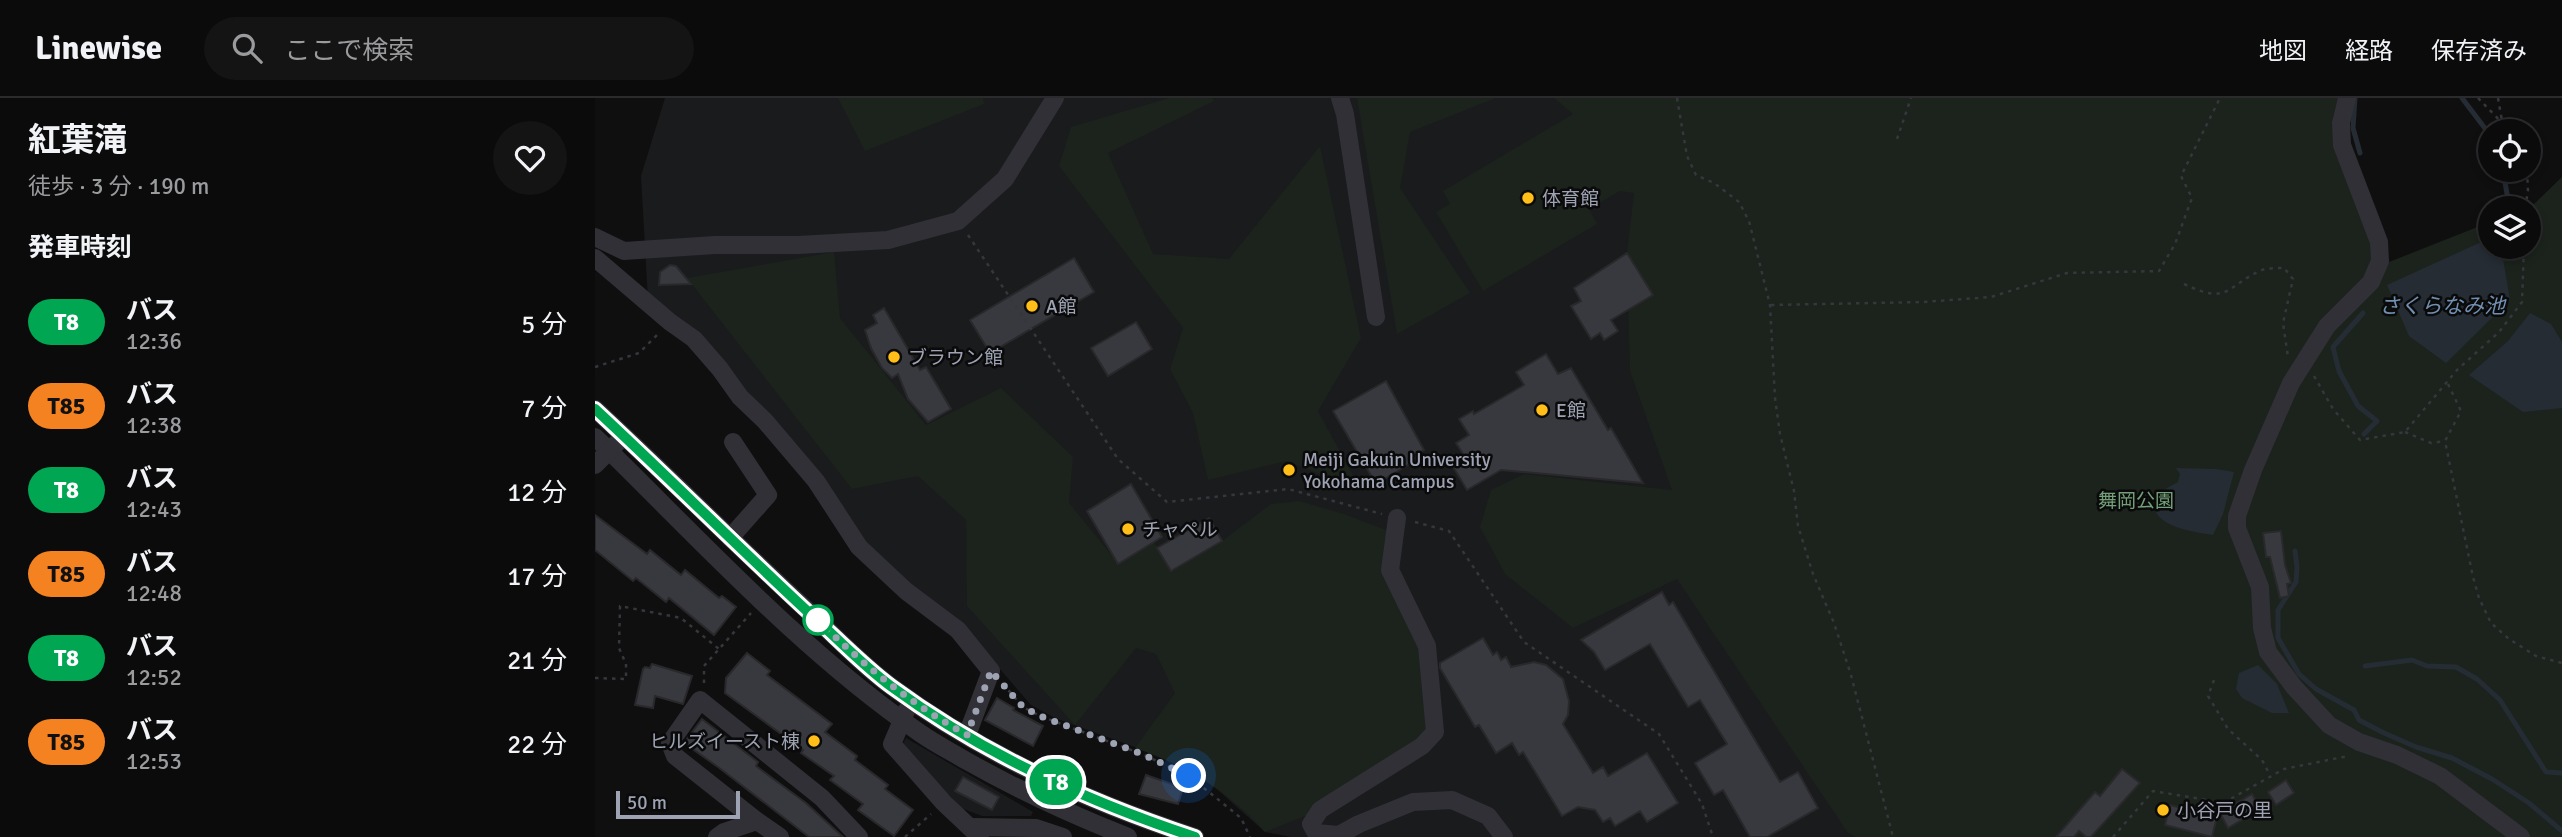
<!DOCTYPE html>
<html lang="ja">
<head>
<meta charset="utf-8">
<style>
  body { margin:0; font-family:Signika,"Noto Sans JP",sans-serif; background:#141415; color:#f1f3f6; height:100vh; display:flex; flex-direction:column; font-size:26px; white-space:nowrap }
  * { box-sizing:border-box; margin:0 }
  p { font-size:23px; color:#9a9b9d }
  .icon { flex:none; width:38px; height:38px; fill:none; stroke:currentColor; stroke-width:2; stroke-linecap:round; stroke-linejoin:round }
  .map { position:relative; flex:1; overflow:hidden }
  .side { display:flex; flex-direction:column; background:#0b0b0c; width:595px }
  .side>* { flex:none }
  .badge { padding:0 14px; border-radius:23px; font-size:24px; line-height:46px }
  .fabs { position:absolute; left:1883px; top:21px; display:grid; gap:14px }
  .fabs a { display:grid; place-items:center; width:63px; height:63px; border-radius:50%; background:#0b0b0c; box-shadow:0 4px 10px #0003,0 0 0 2px #2b2b2d; font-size:35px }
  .scale { position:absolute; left:21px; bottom:18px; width:124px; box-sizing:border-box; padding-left:7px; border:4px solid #9ea3b3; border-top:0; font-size:19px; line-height:24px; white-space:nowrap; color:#9ea3b3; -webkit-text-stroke:5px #0a0a0b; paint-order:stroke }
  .you { position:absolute; width:35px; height:35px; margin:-18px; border:5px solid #fff; border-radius:50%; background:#1a73e8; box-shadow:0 0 0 10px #1a73e833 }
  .map>.badge { position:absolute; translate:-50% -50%; box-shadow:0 0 0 4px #fff }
  h2 { padding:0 28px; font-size:26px; line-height:63px }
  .round { display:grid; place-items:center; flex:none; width:74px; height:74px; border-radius:37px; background:#141415 }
  .summary { display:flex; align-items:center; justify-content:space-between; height:119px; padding:0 28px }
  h1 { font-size:33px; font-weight:700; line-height:52px }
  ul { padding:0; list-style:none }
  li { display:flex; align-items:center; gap:21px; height:84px; padding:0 28px }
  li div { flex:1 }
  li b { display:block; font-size:26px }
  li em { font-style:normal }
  li .badge { min-width:77px; font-weight:700; text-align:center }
  header { display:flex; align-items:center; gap:42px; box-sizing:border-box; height:98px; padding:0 35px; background:#0b0b0c; border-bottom:2px solid #2b2b2d }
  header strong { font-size:33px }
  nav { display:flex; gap:38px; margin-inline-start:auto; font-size:24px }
  .search { width:490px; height:63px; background:#141415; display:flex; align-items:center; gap:18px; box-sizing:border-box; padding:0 24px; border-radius:38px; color:#9a9b9d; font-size:26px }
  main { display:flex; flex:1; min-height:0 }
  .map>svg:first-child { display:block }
</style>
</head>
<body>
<header>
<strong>Linewise</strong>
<div class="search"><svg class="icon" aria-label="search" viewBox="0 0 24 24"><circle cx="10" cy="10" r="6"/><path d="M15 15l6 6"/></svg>ここで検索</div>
<nav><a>地図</a><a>経路</a><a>保存済み</a></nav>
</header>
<main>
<section class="side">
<div class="summary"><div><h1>紅葉滝</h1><p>徒歩 · 3 分 · 190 m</p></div><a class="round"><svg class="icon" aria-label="heart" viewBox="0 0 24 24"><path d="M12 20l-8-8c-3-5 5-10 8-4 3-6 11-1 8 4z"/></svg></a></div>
<h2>発車時刻</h2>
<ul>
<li><span class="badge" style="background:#00a651;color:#fff">T8</span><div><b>バス</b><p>12:36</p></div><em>5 分</em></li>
<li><span class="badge" style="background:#f58220;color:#111">T85</span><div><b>バス</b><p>12:38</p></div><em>7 分</em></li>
<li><span class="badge" style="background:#00a651;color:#fff">T8</span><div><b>バス</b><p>12:43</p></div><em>12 分</em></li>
<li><span class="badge" style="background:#f58220;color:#111">T85</span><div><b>バス</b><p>12:48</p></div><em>17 分</em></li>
<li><span class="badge" style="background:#00a651;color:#fff">T8</span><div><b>バス</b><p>12:52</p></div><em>21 分</em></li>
<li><span class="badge" style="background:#f58220;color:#111">T85</span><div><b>バス</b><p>12:53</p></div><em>22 分</em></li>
</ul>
</section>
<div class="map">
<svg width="1967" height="739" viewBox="0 0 1967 739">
  <rect width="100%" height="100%" fill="#0f0f10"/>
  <g fill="#1a1b1d">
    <polygon points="70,0 1061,0 1280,739 696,739 670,734 615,685 570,660 460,620 436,607 366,526 323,494 271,447 53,202 46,78"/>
    <polygon points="311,640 438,714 436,718 387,718 366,710 307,647"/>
  </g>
  <g fill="#1b231c">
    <polygon points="243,0 388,0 389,6 270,53"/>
    <polygon points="574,0 617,0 619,3 513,55 558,156 634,161 725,48 766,240 723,313 766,392 691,363 613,382 598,315 575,271 588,230 464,68 476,29"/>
    <polygon points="762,0 901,0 815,34 805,90 875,195 802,236"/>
    <polygon points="959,0 1743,0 1738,20 1789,166 1895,124 1895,149 1934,149 1934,110 1930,110 1936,109 1967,79 1967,739 1261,739 1253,735 1082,481 978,530 910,476 885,429 896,392 929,376 1077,392 1035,273 1032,155 1039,95 1025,93 994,111 1002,126 888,193 841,114 855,106 848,93 978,16"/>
    <path d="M239 154 245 220 331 327 406 290 478 359 474 405 523 465 559 444 576 473 627 443 676 406 704 403 749 416 799 435 795 472 832 548 840 634 725 712 670 734C635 694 590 667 540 650L580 595 561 556 541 550 480 627 372 508 371 422 323 378 257 391 92 180Z"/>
  </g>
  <g fill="#252c34">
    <polygon points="1895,140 1895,149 1906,149 1915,202 1851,265 1814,238 1792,187"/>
    <polygon points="1935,215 1956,226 1967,244 1967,310 1928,314 1874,277 1913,243"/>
    <path d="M1581 370 1621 371 1639 374 1628 416 1618 437C1595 433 1554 429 1558 398L1583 384 1585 376Z"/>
    <polygon points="1663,567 1682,586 1694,615 1677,615 1647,600 1641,591 1644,575"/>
  </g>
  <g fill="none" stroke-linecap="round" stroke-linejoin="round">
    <g stroke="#252c34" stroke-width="5">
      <polyline points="1760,0 1758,30 1765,55"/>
      <polyline points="1867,0 1895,37"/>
      <polyline points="1908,72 1913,102"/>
      <polyline points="1768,215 1738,249 1744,273 1763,308 1782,323 1769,336"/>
      <polyline points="1700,453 1702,469 1701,484 1683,512 1683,540 1704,576 1721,591 1759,612 1764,622 1789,635 1821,649 1857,660 1897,681 1934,705 1967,733"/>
      <polyline points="1770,568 1817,562 1832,568 1861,569 1882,581 1905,602 1951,674 1967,675"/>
    </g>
  </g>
  <g fill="#38393e" stroke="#29292c" stroke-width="2">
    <polygon points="1032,155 1058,197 1016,222 1023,233 1009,242 1005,235 996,241 976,208 986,203 979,190"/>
    <polygon points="479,160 499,194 395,255 375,222"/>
    <polygon points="75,167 81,168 96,186 64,187 65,174"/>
    <polygon points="289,210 325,272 331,269 356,311 333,324 313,301 303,276 297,280 287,270 276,250 270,232 282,225 278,217"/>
    <polygon points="541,224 557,251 513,278 496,250"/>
    <polygon points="951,256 963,276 976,270 1013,332 1016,330 1048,385 906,372 872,392 857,367 870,359 861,345 874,337 864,321 878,313 879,316 929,287 921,274"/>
    <polygon points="791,283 829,352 820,357 823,361 781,386 738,313"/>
    <polygon points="536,386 567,439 523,466 492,413"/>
    <polygon points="0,417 52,456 55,452 86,477 90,472 124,500 127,498 141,509 119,537 74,500 71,504 41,480 38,483 0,452"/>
    <polygon points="614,420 627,443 576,473 562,450"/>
    <polygon points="1686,433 1690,467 1696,485 1692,486 1694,498 1685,500 1675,459 1671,459 1668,435"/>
    <polygon points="1067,494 1074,507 1078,504 1185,684 1203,674 1223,710 1172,739 1155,739 1128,692 1119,697 1100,665 1132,646 1105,602 1093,609 1055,546 1010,572 999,554 986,542"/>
    <polygon points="888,540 898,557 902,554 906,562 911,559 916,569 939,564 951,567 968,581 974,603 973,617 968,626 998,675 1008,669 1013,678 1052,655 1083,705 1052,724 1045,713 1020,728 1015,720 1008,724 1000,712 983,709 967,718 928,654 924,657 917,645 901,655 884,627 880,629 845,570 845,565"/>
    <polygon points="152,555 175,573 172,577 237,626 230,634 262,658 260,662 293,687 290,691 318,712 299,738 263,712 268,706 235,682 239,678 206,655 208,652 130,595 131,580"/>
    <polygon points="57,566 97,578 88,606 60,598 58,610 40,607 48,571 50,569 55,570"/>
    <polygon points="402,600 419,610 418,612 448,628 438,648 390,622"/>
    <polygon points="107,621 163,664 161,668 211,705 248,739 214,739 123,669 89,645"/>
    <polygon points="1527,671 1545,685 1496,739 1491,739 1484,733 1479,739 1461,739 1500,694 1505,698"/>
    <polygon points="551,677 588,690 583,706 544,696"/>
    <polygon points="368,679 404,699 397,712 360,693"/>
    <polygon points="1691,682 1699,695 1681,707 1673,694"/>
    <polygon points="1657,696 1665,711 1633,730 1625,715"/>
    <polygon points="1575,707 1622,719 1617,739 1570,727"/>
  </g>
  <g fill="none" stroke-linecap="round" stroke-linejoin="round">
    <g stroke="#35373d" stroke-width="2.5" stroke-dasharray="3.5 5" stroke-linecap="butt">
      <polyline points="1082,0 1092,58 1101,77 1119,85 1144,104 1154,123 1175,207 1180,300 1185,336 1199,393 1203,428 1218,476 1239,525 1256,577 1298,739"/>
      <polyline points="1883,0 1915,33"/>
      <polyline points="1903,0 1907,23"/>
      <polyline points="1302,41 1316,0"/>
      <polyline points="1930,110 1933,93 1932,72"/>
      <polyline points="373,137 523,361 572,404 693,391 787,416"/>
      <path d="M1589 186C1635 208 1630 188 1667 172 1673 170 1682 170 1689 170L1698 181 1688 225 1693 259"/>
      <polyline points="1176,207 1328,204 1396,199 1472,175 1564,173 1580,146 1597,100 1586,78 1625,0"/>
      <polyline points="0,269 44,255 63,236"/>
      <polyline points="1719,278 1738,311 1765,342 1810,334 1862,272 1904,234 1927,204 1929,149"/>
      <polyline points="1853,286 1866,313 1850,343 1878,479 1884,500 1896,525 1914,541 1941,558 1967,565"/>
      <polyline points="1810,334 1836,345 1850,343"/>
      <polyline points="820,424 854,433 929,544 1064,636 1107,706 1118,739"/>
      <polyline points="0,580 31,581 31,566 24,550 25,508 86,520 124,551"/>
      <polyline points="1619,582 1613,598 1633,631 1667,662 1675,677"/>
      <polyline points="109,585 109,568 156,515"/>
      <polyline points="408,586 428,609 445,618 547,656 594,678 646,720 655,739"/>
      <polyline points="310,739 336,716"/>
      <polyline points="1518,739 1558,693 1612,702 1621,709 1689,671 1753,658"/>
    </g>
    <g stroke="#303036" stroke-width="18">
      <polyline points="745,0 750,16 781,219"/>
      <polyline points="1752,0 1746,25 1747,47 1784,144 1785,163 1776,184 1732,228 1696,285 1658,372 1642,418 1642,430 1665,489 1667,530 1673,554 1699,589 1734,627 1764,644 1802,657 1845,678 1926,739"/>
      <polyline points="0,139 29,153 120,147 203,147 293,142 363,123 410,81 460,0"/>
      <polyline points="0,160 75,224 99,241 125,271 145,299 170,323 221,383 264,449 311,493 363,532 396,573 372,637"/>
      <path d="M0 311C73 378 142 448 215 515 242 540 268 568 297 589 387 656 494 704 600 739"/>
      <path d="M0 339C105 441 205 552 325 635 339 645 355 653 370 662 423 692 477 717 533 739"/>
      <polyline points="0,367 22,345"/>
      <polyline points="802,420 795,472 832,548 840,634 827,648 725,712 716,726 721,735 744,737 764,726 818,704 857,702 893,718 909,739"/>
      <polyline points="135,440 173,397 138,344"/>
      <polyline points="311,613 297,646 349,705 385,739"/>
      <polyline points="162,723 185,739"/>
      <polyline points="376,729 441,730 468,739"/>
      <polyline points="122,739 129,734 162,723 80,658 75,645 105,602 227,700 264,739"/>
    </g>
  </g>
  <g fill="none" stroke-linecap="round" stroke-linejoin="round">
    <defs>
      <path id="line" d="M0 311C71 377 140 446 211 512 239 537 267 567 297 589 388 656 494 704 600 739"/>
    </defs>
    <use href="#line" stroke="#fff" stroke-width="16"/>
    <use href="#line" stroke="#00a651" stroke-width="10"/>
    <path stroke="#9ea3b3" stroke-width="7" stroke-dasharray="0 12.6" d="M223 522C268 567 316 606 372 637L396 573 428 609 445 618 547 656 594 678"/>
  </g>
  <g fill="#ffbf18" stroke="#0a0a0b" stroke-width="2.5">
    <circle cx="933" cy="100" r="7"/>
    <circle cx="437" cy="208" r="7"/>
    <circle cx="299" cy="259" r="7"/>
    <circle cx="947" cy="312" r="7"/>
    <circle cx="694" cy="372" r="7"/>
    <circle cx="533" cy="431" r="7"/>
    <circle cx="219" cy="643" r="7"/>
    <circle cx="1568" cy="712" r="7"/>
  </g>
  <circle fill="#fff" stroke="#00a651" stroke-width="3.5" cx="223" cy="522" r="14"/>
  <g text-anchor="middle" stroke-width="5" stroke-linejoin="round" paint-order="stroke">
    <g font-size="19" fill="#9ea3b3" stroke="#0a0a0b" text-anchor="start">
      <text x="947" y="107">体育館</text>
      <text x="451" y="215">A館</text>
      <text x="313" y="266">ブラウン館</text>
      <text x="961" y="319">E館</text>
      <text x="708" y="368">Meiji Gakuin University<tspan x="708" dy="22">Yokohama Campus</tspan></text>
      <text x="547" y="438">チャペル</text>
      <text x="205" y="650" text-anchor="end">ヒルズイースト棟</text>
      <text x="1582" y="719">小谷戸の里</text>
    </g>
    <g font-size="19" fill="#73a079" stroke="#0a0a0b">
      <text x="1541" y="409">舞岡公園</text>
    </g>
    <g font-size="21" font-style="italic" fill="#7190b2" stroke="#0a0a0b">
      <text x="1847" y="215">さくらなみ池</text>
    </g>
  </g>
</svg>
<div class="fabs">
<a><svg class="icon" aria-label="locate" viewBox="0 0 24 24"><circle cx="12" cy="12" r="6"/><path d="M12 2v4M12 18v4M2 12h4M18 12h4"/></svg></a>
<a><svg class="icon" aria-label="layers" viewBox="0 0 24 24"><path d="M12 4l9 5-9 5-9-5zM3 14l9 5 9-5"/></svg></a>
</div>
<div class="scale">50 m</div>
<div class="you" style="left:594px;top:678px"></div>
<b class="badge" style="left:461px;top:684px;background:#00a651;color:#fff">T8</b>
</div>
</main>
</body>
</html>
